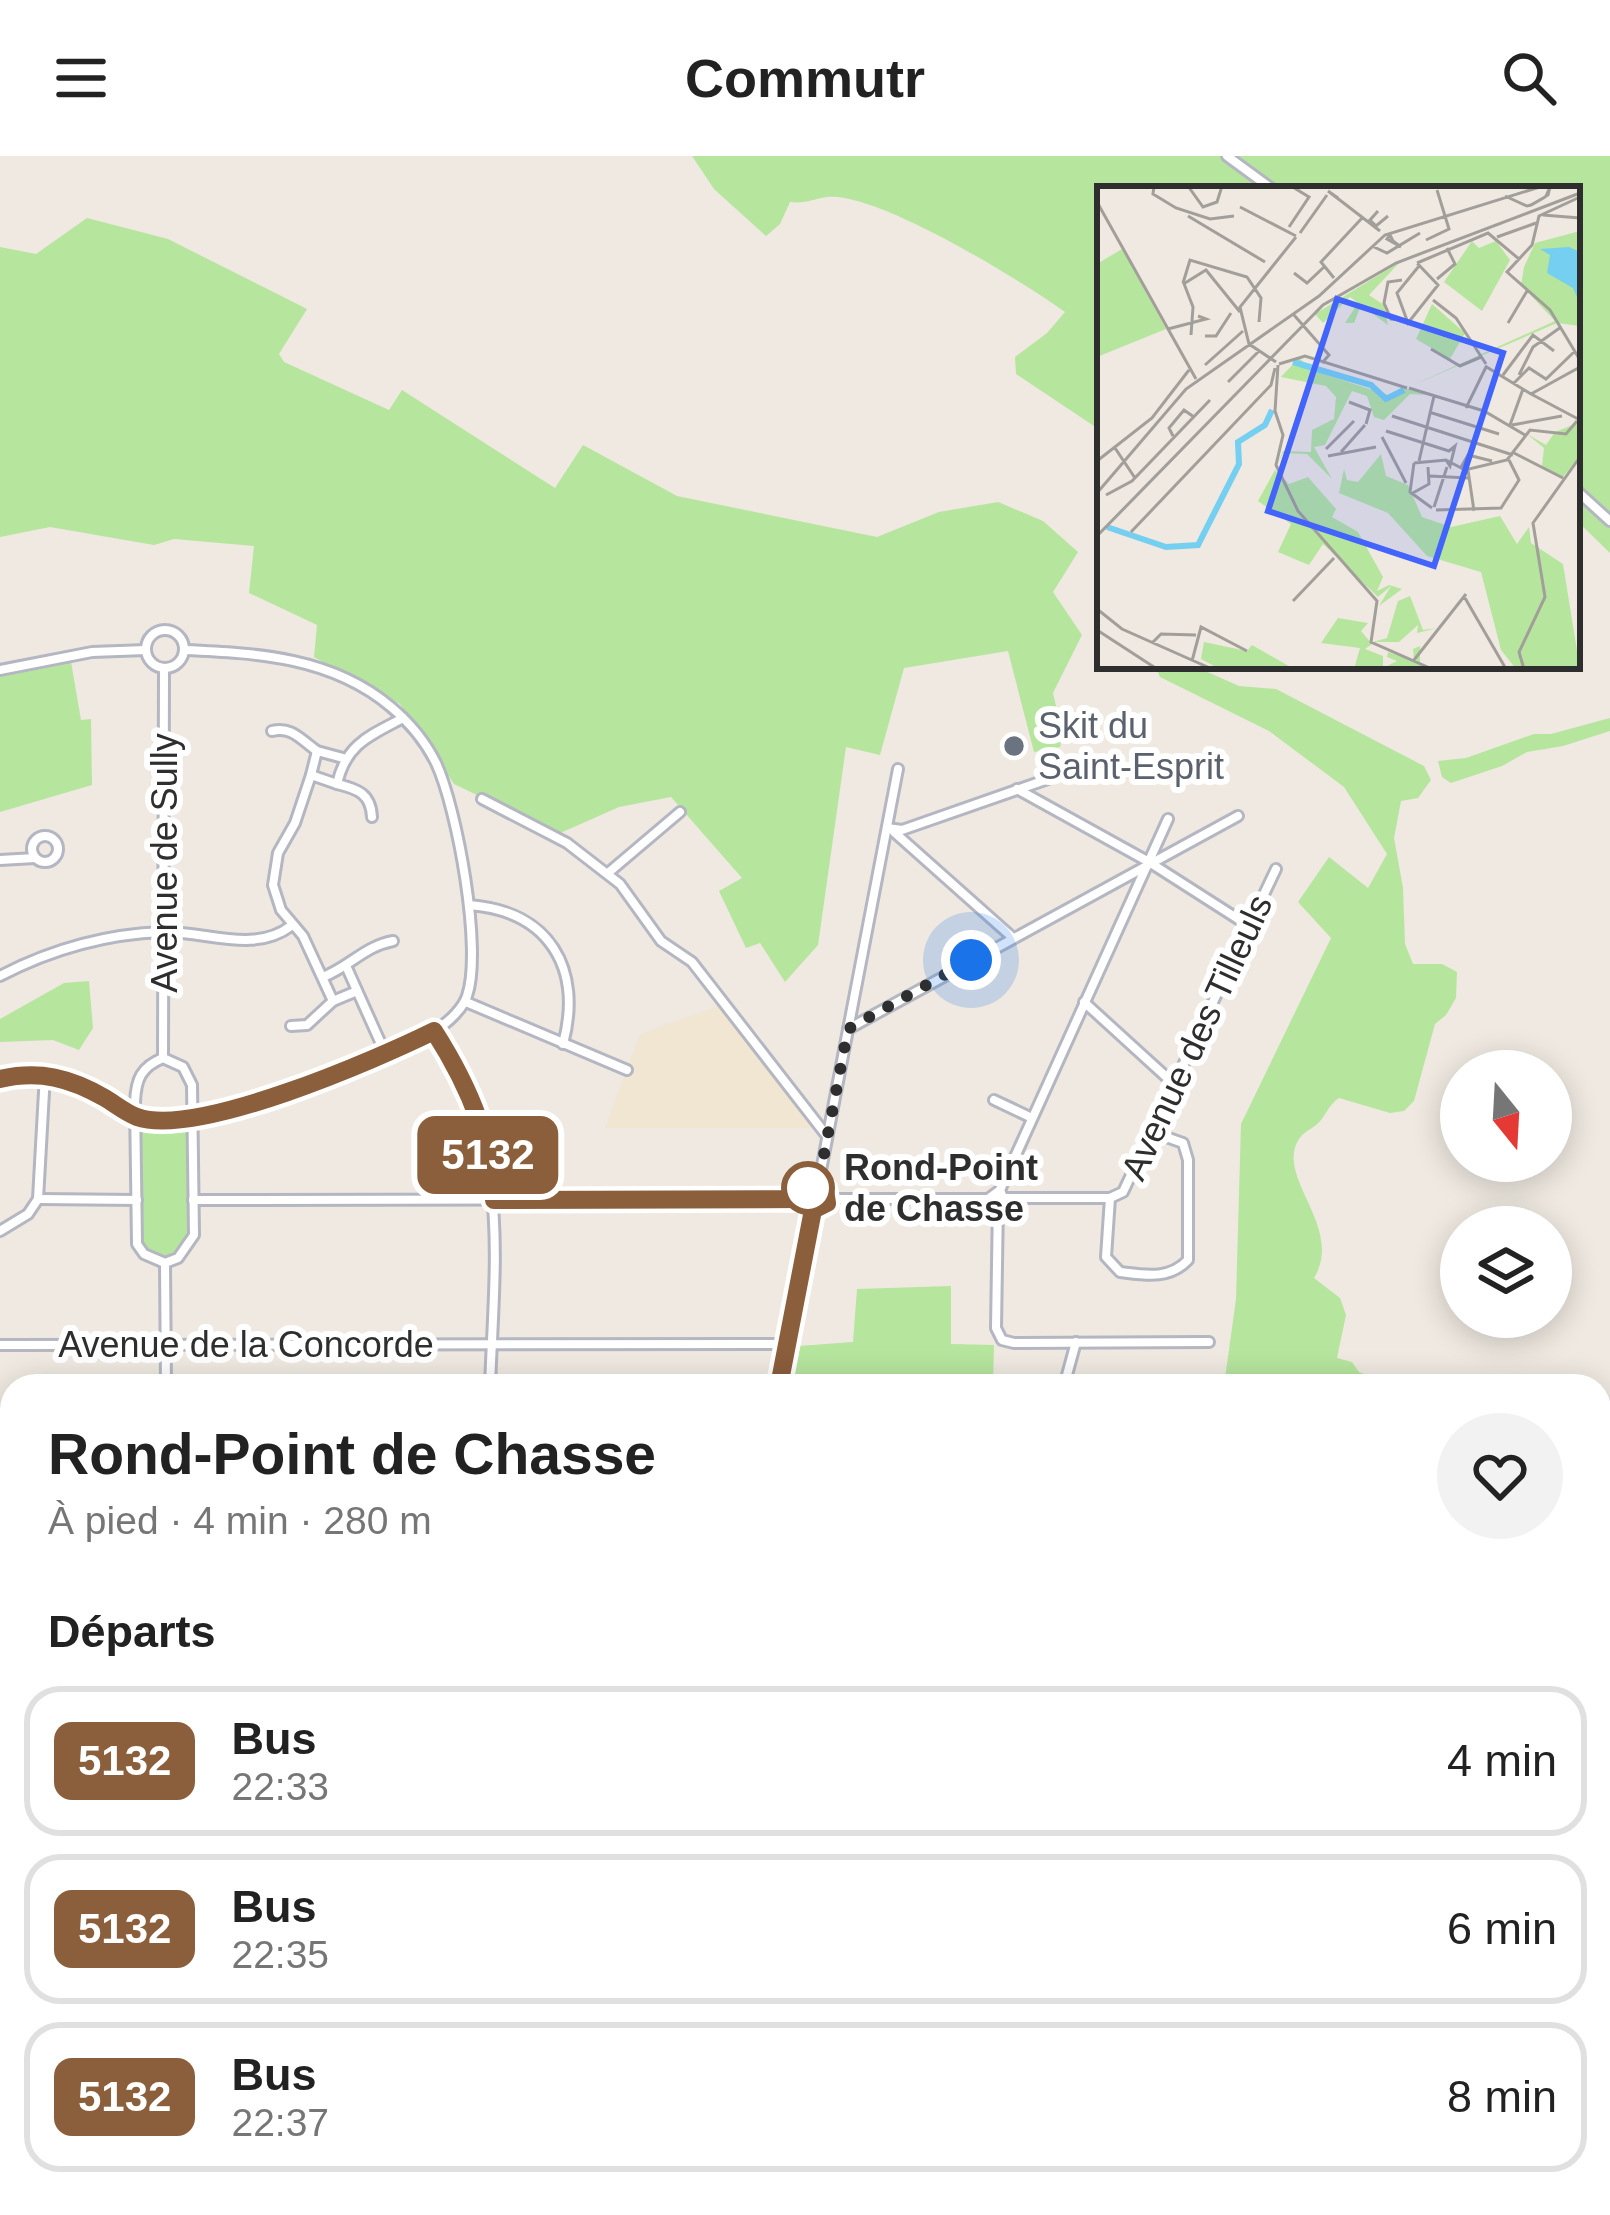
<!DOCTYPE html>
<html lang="fr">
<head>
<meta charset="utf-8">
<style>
  body { margin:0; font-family:Arial,sans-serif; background:#f2f2f2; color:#222; height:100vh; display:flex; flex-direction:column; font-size:45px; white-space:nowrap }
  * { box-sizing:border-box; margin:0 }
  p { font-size:39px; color:#767676 }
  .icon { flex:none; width:66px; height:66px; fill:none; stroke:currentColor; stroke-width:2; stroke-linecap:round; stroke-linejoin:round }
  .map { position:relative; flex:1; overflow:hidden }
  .sheet { position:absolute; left:0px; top:1218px; width:1611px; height:843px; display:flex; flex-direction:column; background:#fff; border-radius:36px 36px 0 0; box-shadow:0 6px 30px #0003 }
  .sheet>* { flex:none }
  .badge { padding:0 24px; border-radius:18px; font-size:42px; line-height:78px }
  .needle { width:78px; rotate:162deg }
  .tools { position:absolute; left:1440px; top:894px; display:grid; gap:24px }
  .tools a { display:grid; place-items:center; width:132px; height:132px; border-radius:50%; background:#fff; box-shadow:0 6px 30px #0003; font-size:60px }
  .you { position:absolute; width:60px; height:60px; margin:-30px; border:9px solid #fff; border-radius:50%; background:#1a73e8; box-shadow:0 0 0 18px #1a73e833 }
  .map>.badge { position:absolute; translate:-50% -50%; box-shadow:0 0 0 6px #fff }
  h2 { padding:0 48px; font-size:45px; line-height:108px }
  .round { display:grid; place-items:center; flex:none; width:126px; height:126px; border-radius:63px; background:#f2f2f2 }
  .headline { display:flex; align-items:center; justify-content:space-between; height:204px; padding:0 48px }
  h1 { font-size:57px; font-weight:600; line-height:90px }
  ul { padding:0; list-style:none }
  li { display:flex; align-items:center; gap:36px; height:150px; margin:0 24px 18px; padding:0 24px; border:6px solid #e0e0e0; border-radius:36px }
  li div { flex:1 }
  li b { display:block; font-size:45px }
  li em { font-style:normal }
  li .badge { min-width:132px; font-weight:700; text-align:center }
  header { display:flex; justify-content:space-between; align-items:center; height:156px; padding:0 48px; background:#fff; font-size:54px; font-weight:600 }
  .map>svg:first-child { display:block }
</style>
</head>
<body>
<header><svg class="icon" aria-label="menu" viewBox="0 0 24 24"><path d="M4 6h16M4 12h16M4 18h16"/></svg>Commutr<svg class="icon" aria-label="search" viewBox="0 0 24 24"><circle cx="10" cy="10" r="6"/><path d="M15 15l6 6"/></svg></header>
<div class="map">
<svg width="1610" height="2059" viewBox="0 0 1610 2059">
  <rect width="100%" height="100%" fill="#efe9e1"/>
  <g fill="#f0e6d1">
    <polygon points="724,848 815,972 605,972 640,878"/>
    <polygon points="122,2049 277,2049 289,2059 111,2059"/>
  </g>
  <g fill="#b6e59e">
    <path d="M692 0H1610V397L1577 365V33H1100V274L1016 218 1015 201 1047 177 1065 156C1022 125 876 35 827 41 812 43 807 48 790 46L780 68 766 80 714 33Z"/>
    <polygon points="87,62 168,83 307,153 279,198 284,206 389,254 402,234 555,332 583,289 677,340 877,381 939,356 998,346 1043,365 1078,396 1053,436 1082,479 1053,537 1063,580 1060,591 1034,596 1008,495 904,512 880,599 846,591 818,789 785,826 760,787 746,792 719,735 742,722 671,641 619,651 558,678 454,628 400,548 314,501 317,469 249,437 254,390 174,383 154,389 50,371 0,381 0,91 36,98"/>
    <polygon points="70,500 81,564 91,563 92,629 0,656 0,516"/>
    <path d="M1155 510H1194L1239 530 1276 533 1424 610 1431 624 1418 642 1401 645 1394 682 1403 732 1405 788 1413 808H1442L1457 816 1456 842 1446 859 1435 868 1414 945 1404 955 1390 957 1339 942C1329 949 1328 955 1321 964 1315 972 1304 975 1299 983 1274 1021 1345 1071 1314 1122L1340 1142 1346 1159 1337 1202 1352 1206 1359 1216 1394 1230H1224L1236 1143 1241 968 1331 782 1298 746 1329 701 1368 732 1387 698 1344 631 1269 575 1160 521Z"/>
    <polygon points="1610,562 1610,575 1563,590 1527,596 1502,610 1451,627 1442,621 1438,605 1466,602 1534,578 1551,578"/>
    <polygon points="89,825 93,872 79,894 53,884 0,886 0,863 64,827"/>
    <path d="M182 967 189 976C190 1010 204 1096 162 1103L146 1094 140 1081 139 976 147 969Z"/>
    <polygon points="951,1130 951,1188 994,1189 993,1230 791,1230 799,1190 853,1186 857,1133"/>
    <polygon points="1610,1903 1610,2059 1528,2059 1534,2049 1599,2049 1599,1924"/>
    <polygon points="407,2049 777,2049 775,2059 405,2059"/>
  </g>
  <polygon fill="#c9ec9a" points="0,1890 12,1893 12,2049 113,2049 102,2059 0,2059"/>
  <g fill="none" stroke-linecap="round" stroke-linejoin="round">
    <polyline stroke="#75cff0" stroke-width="3" points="1599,1368 1610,1366"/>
    <defs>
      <g id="street">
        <polyline points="1227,0 1272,33"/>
        <polyline points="1577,335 1610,365"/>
        <circle cx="165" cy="493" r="19"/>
        <polyline points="0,514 92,496 146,494"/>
        <path d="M272 575C292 570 301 584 317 595"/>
        <polyline points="311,619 317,595 343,602"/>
        <path d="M337 628C358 633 371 638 372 661"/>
        <polyline points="1017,633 1149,706 1249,770"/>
        <polyline points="482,643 567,687 620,728 661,785 692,806 827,980"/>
        <polyline points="887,672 902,674 1071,615"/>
        <polyline points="894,676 1012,781"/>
        <circle cx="45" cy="693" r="13"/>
        <polyline points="0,704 35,702"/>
        <polyline points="608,717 680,656"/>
        <path d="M469 749C550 755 583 813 563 888"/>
        <polyline points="347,812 386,899"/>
        <path d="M0 820C52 793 104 778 163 776 206 775 254 798 291 770"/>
        <path d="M323 821C349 811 365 790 393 785"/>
        <path d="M333 845 303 780 281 754 273 729 278 697 295 667 311 619 337 628C346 588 369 580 403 562"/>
        <polyline points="466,846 627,914"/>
        <polyline points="1084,846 1174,928"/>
        <polyline points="291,870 307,869 333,845 357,835"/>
        <polyline points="848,873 1238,660"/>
        <path d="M434 875C511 995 495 1095 490 1230"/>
        <path d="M163 902 183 911 192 929 194 1079 178 1102 165 1107 144 1098 137 1088 135 946C136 923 141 911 163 902Z"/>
        <polyline points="163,902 164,512"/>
        <path d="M0 923C43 912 75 924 112 947 122 953 132 961 144 962 220 972 371 910 437 873 449 866 463 852 467 840 483 794 457 652 436 607 425 585 409 566 391 551 332 501 257 497 184 494"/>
        <polyline points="994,944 1032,962"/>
        <polyline points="818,1030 898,613"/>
        <polyline points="1000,1034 1168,663"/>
        <polyline points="1004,1042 1110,1042"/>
        <polyline points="1110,1042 1123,1036 1276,713"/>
        <path d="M1110 1042 1106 1101 1120 1116C1145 1119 1169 1124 1188 1104V1004L1183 987 1152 976"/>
        <polyline points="38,1043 137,1044"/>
        <polyline points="803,1043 807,1033 818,1030"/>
        <polyline points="828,1043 988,1043"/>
        <polyline points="193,1044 803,1043"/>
        <polyline points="998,1046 988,1043 1000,1034 1003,1042 998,1046 996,1172 1002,1184 1014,1187 1209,1186"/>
        <polyline points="0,1075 28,1058 38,1043 45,918"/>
        <polyline points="165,1107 166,1230"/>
        <polyline points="0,1189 788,1188"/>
        <polyline points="779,1230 813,1055"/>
        <polyline points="1064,1230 1076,1186"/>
        <polyline points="0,1334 12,1333"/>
        <polyline points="1599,1597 1610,1604"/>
        <polyline points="0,1773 12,1774"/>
        <polyline points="896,2059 916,2049 936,2059"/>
        <polyline points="982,2059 1012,2049"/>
        <polyline points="1081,2059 1106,2050"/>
      </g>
      <g id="secondary">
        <polyline points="1599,1456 1610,1457"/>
        <polyline points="0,1496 12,1496"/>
        <polyline points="0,1879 12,1882"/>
        <polyline points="293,2049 304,2059"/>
      </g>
    </defs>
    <use href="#street" stroke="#b4b7c1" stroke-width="14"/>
    <use href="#secondary" stroke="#b4b7c1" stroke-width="16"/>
    <use href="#street" stroke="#fff" stroke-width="8"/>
    <use href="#secondary" stroke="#fff" stroke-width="10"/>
  </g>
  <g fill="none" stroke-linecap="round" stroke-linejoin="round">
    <defs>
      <path id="line" d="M0 923C40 914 70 922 105 942 115 948 126 957 137 961 197 982 377 903 434 875 466 925 493 983 494 1044L803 1043 811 1030 825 1034 827 1047 813 1054 779 1230"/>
    </defs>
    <use href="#line" stroke="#fff" stroke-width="27"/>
    <use href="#line" stroke="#8b5e3c" stroke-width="18"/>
    <polyline stroke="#2e2e2e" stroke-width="12" stroke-dasharray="0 21.6" points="808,1032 818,1030 848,873 971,804"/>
  </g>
  <circle fill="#6b7280" stroke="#fff" stroke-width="4.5" cx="1014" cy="590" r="12"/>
  <circle fill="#fff" stroke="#8b5e3c" stroke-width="6" cx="808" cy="1032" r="24"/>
  <g text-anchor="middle" stroke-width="12" stroke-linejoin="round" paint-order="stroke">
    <g font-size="36" fill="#5b616d" stroke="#fff" text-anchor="start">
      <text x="1038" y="582">Skit du<tspan x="1038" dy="41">Saint-Esprit</tspan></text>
    </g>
    <g font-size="36" fill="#2e2e2e" stroke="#fff">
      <text transform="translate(164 707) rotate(-90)" y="13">Avenue de Sully</text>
      <text transform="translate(1196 881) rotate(-65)" y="13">Avenue des Tilleuls</text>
      <text x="246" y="1201">Avenue de la Concorde</text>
    </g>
    <g font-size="36" font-weight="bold" fill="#2e2e2e" stroke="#fff" text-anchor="start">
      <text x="844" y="1024">Rond-Point<tspan x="844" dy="41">de Chasse</tspan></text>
    </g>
  </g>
  <g transform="translate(1097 30)">
    <rect width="483" height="483" fill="#efe9e1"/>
    <path d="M483 45V140L460 137 314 200 458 135 424 99 427 81 438 57ZM375 55 382 62 399 55 413 74 385 125 347 96ZM25 63 69 143 0 171V78ZM303 76 272 109 287 119 291 139 264 119 257 137H248L261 117 253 111 226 137 218 128ZM335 118 368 147 353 173 319 153ZM202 172 217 185 291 209 308 202 331 209 313 208 287 234 277 231 270 210 255 205 228 259 217 261 235 293 210 268 186 267 180 279 186 265 214 266 215 244 237 233 239 211 229 200 184 191ZM483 236V270L466 291 445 280 447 262 430 248 449 259 458 246ZM284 268 289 290 311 299 325 331 354 341 403 330 420 358 432 341 434 357 466 378 483 483H419L404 464 384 386 330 370 291 327 242 307 247 283 250 294 261 296ZM178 284 192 298 211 291 239 323 235 331 261 346 286 391 280 405 292 399 305 403 282 420 294 400 281 411 226 358 212 379 181 366 194 338 161 315ZM313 410 326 444 340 442 320 447 321 439 302 456H276L290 452 301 415ZM241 432 271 437 264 445 275 458 268 463 286 470V482L300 475 290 471 291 466 317 475 316 463 323 460V477L334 483H257L263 462 224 457ZM107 456 150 465 155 459 197 483H123L104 473Z" fill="#b6e59e"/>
    <path d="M472 61 483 66V118L476 102 450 87 453 69 443 63Z" fill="#75cff0"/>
    <path fill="none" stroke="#75cff0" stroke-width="6" d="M196 176 274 199 289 213 307 204M10 341 69 361 101 359 142 278 141 256 168 239 175 224"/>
    <path fill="none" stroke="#a29e99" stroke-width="3" d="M57 0 56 8 79 22 113 33 137 30M91 0 106 21 120 16 125 0M408 10 430 20 434 19 448 11 449 10 451 9 453 1 449 10M483 11 442 30 435 59 410 86 453 124 483 174M241 12 231 5 283 45M0 16 99 193M143 21 199 50M281 25 273 34 279 40 291 30M446 29 483 32M91 30 168 76M192 41 212 11 194 0M203 47 230 9M293 49 296 55 304 61 290 53ZM400 51 439 37M329 54 352 43 340 4M277 61 290 67 323 47M320 77 341 99 311 137 300 107 322 80M320 77 391 47 422 73M197 87 210 97 227 81M237 92 224 76 266 31M340 93 358 78 350 62M305 94 291 96 287 117 294 133 308 134M86 95 96 121 94 149M86 97 93 74 150 91 164 112 162 136M88 97 109 84 143 126M336 114 359 132 389 178M197 129 232 169 225 177M411 137 430 105M71 143 109 133 101 130M108 150H119L134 127M334 163 363 180 384 171M179 176 152 158 143 121 199 51M182 178 208 170 310 202M108 179 146 145M181 179 178 225 186 249 179 279 201 325 280 415 274 456 335 483M388 180 434 208M406 189 436 149 457 165M422 189 436 161 464 141M131 196 162 165M417 197 432 182 449 193 478 165M312 202 387 225 428 249M434 208 483 181M434 208 483 234M252 216 273 224 269 238M369 222 389 181M332 226 402 248M295 230 416 269M413 239 426 203M415 239 465 230M289 245 352 265 358 260 353 280 349 274M76 250 72 242 87 224 97 231M285 251 309 297M18 262 38 292M229 263 257 235M244 266 268 239M417 267 466 292M231 270 279 261M0 275 55 232 92 184M322 275 337 210M317 277 349 274 368 284 410 274 433 244 469 248 480 235M317 277 313 306 335 322M363 283 371 269 395 275M371 284 377 325M333 290 371 292M0 307 89 203 222 110 288 49 446 0M314 308 332 298 331 281M9 309 35 295 113 214M337 321 350 281M339 324 404 322 422 294 412 274M34 346 174 199 178 182M0 350 226 119 299 77 483 7M368 412 409 483M196 415 237 372M0 423 25 443 115 483M0 444 60 483M55 457 64 448 99 449M317 474 369 408M95 475 104 441 150 465M427 483 422 466 448 411 436 337 483 271"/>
    <path fill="#4264fb" fill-opacity="0.15" stroke="#4264fb" stroke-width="6" d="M240 113 406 167 337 380 171 325Z"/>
    <rect width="483" height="483" fill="none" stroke="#2e2e2e" stroke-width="6"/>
  </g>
</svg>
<div class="tools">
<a><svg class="needle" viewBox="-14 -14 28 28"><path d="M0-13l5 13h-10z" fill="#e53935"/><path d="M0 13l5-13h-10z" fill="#767676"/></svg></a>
<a><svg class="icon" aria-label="layers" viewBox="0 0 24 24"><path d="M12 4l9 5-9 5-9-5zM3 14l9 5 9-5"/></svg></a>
</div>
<div class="you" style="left:971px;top:804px"></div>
<b class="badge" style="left:488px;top:999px;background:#8b5e3c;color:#fff">5132</b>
<section class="sheet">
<div class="headline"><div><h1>Rond-Point de Chasse</h1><p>À pied · 4 min · 280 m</p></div><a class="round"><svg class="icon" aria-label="heart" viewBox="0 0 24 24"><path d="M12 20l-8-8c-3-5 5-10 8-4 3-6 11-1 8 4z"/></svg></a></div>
<h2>Départs</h2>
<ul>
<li><span class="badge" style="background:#8b5e3c;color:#fff">5132</span><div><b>Bus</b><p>22:33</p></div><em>4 min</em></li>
<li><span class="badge" style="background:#8b5e3c;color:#fff">5132</span><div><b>Bus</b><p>22:35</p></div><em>6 min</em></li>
<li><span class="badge" style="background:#8b5e3c;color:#fff">5132</span><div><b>Bus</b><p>22:37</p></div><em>8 min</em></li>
</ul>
</section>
</div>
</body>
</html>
